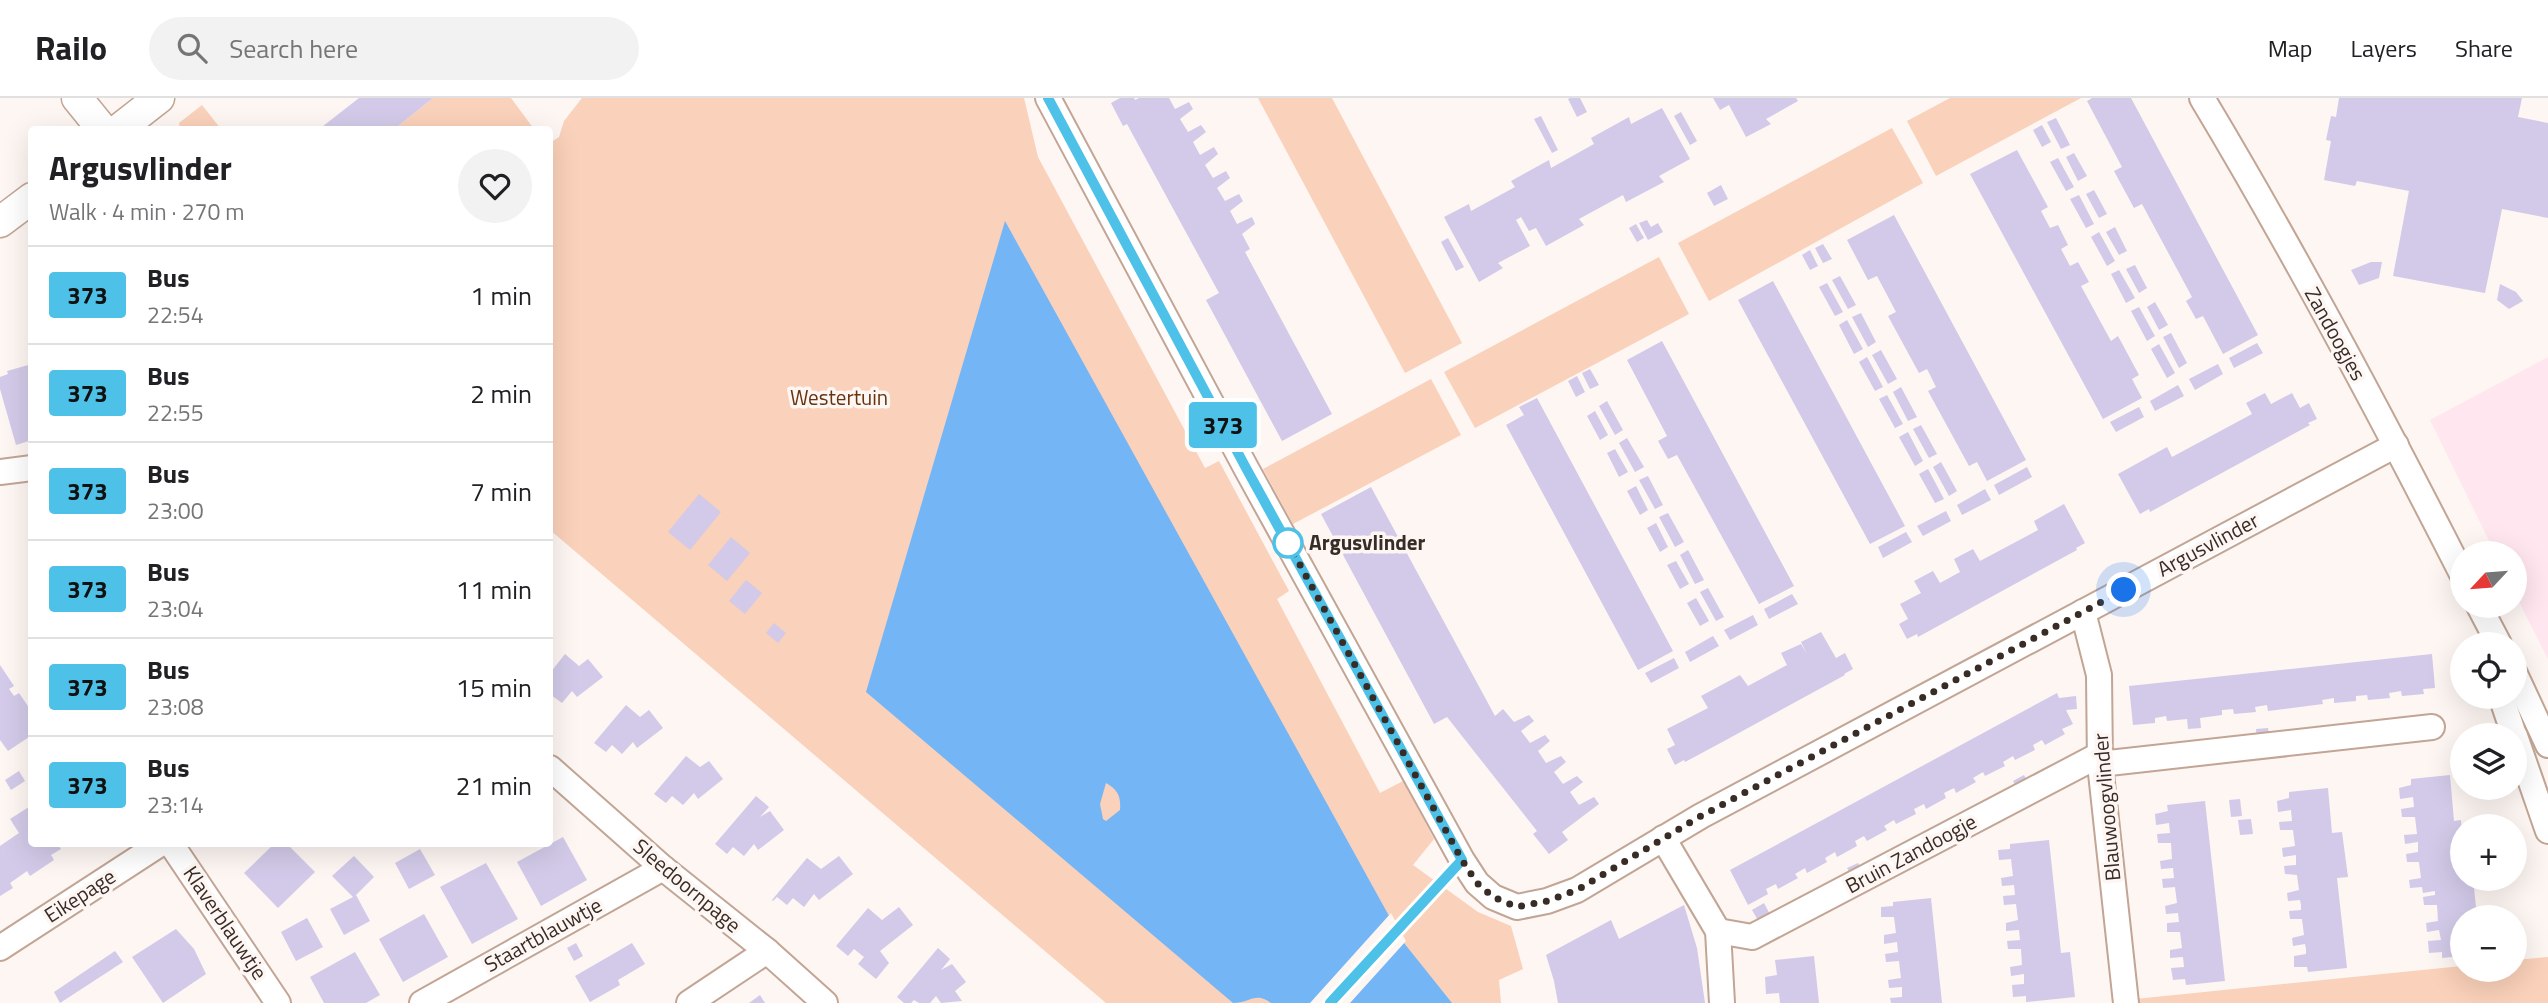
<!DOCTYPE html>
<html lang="en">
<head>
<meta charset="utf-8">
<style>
  body { margin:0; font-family:"Titillium Web",sans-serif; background:#f2f2f2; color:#202124; height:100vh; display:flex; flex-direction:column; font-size:26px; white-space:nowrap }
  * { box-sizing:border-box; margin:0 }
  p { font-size:23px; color:#757577 }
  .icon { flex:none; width:38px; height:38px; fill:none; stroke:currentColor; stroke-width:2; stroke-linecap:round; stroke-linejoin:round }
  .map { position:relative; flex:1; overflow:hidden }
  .drawer { position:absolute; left:28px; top:28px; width:525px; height:721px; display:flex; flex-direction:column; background:#fff; border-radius:7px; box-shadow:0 7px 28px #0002 }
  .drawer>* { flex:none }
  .badge { padding:0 14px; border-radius:5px; font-size:24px; line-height:46px }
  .needle { width:46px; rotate:244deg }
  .fabs { position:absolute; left:2450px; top:443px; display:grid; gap:14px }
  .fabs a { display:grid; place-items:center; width:77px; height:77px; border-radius:50%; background:#fff; box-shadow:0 7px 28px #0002; font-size:35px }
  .you { position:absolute; width:35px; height:35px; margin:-18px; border:5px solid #fff; border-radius:50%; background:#1a73e8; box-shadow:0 0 0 10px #1a73e833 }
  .map>.badge { position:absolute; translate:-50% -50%; box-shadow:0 0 0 4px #fff }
  .round { display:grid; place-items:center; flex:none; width:74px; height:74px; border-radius:37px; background:#f2f2f2 }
  .head { display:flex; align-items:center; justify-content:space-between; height:119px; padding:0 21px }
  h1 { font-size:33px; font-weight:700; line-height:52px }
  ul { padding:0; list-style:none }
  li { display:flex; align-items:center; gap:21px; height:98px; padding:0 21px; border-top:2px solid #e0e0e0 }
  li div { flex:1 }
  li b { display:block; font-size:26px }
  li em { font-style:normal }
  li .badge { min-width:77px; font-weight:700; text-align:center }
  header { display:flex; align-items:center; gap:42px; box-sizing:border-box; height:98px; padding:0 35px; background:#fff; border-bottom:2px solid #e0e0e0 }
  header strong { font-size:33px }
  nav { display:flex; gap:38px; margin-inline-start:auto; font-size:24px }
  .search { width:490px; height:63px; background:#f2f2f2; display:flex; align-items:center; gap:18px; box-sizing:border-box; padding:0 24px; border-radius:38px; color:#757577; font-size:26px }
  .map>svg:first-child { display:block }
</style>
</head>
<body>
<header>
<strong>Railo</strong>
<div class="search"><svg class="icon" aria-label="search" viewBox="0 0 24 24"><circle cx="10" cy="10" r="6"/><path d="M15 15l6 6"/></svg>Search here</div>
<nav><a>Map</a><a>Layers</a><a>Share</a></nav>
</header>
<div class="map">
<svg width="2548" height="905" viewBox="0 0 2548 905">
  <rect width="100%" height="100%" fill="#fdf6f3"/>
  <polygon fill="#ffe6ef" points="2548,259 2548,561 2515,496 2515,455 2495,455 2430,322"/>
  <g fill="#fad1ba">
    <polygon points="433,0 511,0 534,31 393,32"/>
    <polygon points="582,0 1024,0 1038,59 1205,370 1219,363 1289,493 1277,501 1380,695 1403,683 1434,741 1413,767 1478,814 1511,828 1523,871 1499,882 1501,905 1106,905 550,432 550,45 559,39 564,23"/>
    <polygon points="1258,0 1332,0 1462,245 1405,275"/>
    <polygon points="1950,0 2081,0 1936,78 1907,23"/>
    <polygon points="202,7 221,31 180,31 179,25"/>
    <polygon points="1892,30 1923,85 1709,203 1678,145"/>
    <polygon points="1659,159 1689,216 1475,330 1444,274"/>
    <polygon points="1431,281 1461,337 1293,426 1263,371"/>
    <polygon points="2548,859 2548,905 2136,905 2135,901 2462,868 2462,872 2515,872 2515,862"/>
  </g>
  <path fill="#74b5f6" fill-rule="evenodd" d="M1005 123 1404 845 1452 905H1271C1256 893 1249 905 1233 905L866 594ZM1106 685C1118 692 1121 698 1120 712L1106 723 1103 721 1100 706Z"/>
  <polygon fill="#fdf6f3" points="1391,815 1406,843 1350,905 1310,905"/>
  <g fill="#d2cae8">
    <polygon points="359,0 433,0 393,32 318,32"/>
    <polygon points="1120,0 1134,0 1135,2 1139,0 1169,0 1175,11 1189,4 1193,11 1180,21 1188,34 1201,27 1206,34 1193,44 1200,57 1214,49 1218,56 1205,67 1213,80 1226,73 1230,80 1217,90 1225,103 1239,96 1243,103 1230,113 1237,126 1252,119 1255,126 1242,136 1250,151 1245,154 1332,316 1282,343 1206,202 1219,195 1127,26 1123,28 1111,5"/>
    <polygon points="1570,0 1580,0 1587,14 1577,19 1568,1"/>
    <polygon points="1713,0 1796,0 1798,3 1766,21 1771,26 1746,39 1729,7 1720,12"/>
    <polygon points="2092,0 2131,0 2258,237 2223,256 2203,218 2196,221 2186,203 2192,199 2142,106 2134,110 2114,73 2122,69 2087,3"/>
    <polygon points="2339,0 2522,0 2518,19 2548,25 2548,120 2502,111 2485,195 2393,178 2409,93 2357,83 2355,88 2324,82 2331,43 2326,42 2331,18 2336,19"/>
    <polygon points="1662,10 1690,61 1659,78 1664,84 1626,104 1623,97 1579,121 1584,127 1546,148 1536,130 1529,133 1521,119 1516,122 1530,148 1498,165 1503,170 1479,184 1444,119 1469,106 1471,113 1515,89 1511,83 1549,62 1551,70 1594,46 1591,40 1629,19 1631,26"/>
    <polygon points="1681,14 1697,43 1690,47 1674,18"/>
    <polygon points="1541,18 1558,52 1552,55 1534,21"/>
    <polygon points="2056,20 2070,47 2061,51 2047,24"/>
    <polygon points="2042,27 2051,44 2042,49 2033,32"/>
    <polygon points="2017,52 2048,109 2041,113 2050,130 2058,127 2068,147 2061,151 2070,168 2078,164 2089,184 2081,188 2111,243 2118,238 2139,277 2132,281 2142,300 2103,321 1970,76"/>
    <polygon points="2074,55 2087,78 2078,83 2066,59"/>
    <polygon points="2058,60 2074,89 2066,93 2050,64"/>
    <polygon points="1721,87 1728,101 1714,108 1707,95"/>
    <polygon points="2094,92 2107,116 2099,120 2086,96"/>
    <polygon points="2079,97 2094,126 2086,130 2070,101"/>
    <polygon points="1894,117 2026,362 1987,383 1977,364 1969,368 1928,293 1936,289 1927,271 1919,275 1888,218 1896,214 1886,195 1877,178 1868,182 1847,142"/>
    <polygon points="1647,122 1651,129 1658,125 1663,134 1648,142 1639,125"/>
    <polygon points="1636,126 1644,140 1637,144 1629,130"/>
    <polygon points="2115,129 2127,153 2119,157 2106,134"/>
    <polygon points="2099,134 2115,163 2107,168 2091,139"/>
    <polygon points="1448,140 1464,169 1456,173 1441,144"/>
    <polygon points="1823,146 1832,161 1823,165 1815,150"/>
    <polygon points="1810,152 1818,168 1810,172 1802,157"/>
    <polygon points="2371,164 2382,164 2379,180 2359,187 2351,172"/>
    <polygon points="2135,167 2147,190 2139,195 2126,171"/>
    <polygon points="2119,172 2135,200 2126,205 2111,176"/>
    <polygon points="1840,178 1856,207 1848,211 1832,182"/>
    <polygon points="1773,183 1905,428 1870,446 1738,202"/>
    <polygon points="1827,185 1843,214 1835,218 1819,189"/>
    <polygon points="2500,186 2516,194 2523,203 2509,211 2497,202"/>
    <polygon points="2155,204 2168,227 2159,232 2147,209"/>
    <polygon points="2139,209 2155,238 2147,243 2131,213"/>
    <polygon points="1861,215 1876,244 1868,249 1852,219"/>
    <polygon points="1847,222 1863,251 1854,256 1839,227"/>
    <polygon points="2171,235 2187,265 2179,270 2163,239"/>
    <polygon points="1662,243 1794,488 1759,506 1677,357 1668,361 1658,343 1667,338 1627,262"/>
    <polygon points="2257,245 2263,255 2234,270 2229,260"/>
    <polygon points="2159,246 2175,275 2167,280 2151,251"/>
    <polygon points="1881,252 1897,281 1888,286 1872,257"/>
    <polygon points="1867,259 1883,289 1875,293 1859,264"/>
    <polygon points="32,266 32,342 16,347 0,291 0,279 8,276 7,273"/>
    <polygon points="2218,266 2223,276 2195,292 2189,281"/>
    <polygon points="1590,271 1599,287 1590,291 1582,275"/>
    <polygon points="1577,278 1585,294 1576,299 1568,283"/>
    <polygon points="2178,287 2184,298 2155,313 2150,303"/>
    <polygon points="1901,289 1917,319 1908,323 1893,294"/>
    <polygon points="2265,295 2271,306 2292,295 2300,310 2309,305 2317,321 2308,325 2310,327 2150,414 2149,411 2140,416 2118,376 2167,349 2172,359 2252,316 2246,305"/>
    <polygon points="1887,297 1903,326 1895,330 1879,301"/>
    <polygon points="1537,300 1673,553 1638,572 1506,327 1524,317 1519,309"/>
    <polygon points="1607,303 1623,332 1615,337 1599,308"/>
    <polygon points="2139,309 2144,319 2116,334 2110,324"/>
    <polygon points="1595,313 1608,337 1600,342 1587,318"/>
    <polygon points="1921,327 1937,356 1929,360 1913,331"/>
    <polygon points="1908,334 1923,363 1915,368 1899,339"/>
    <polygon points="1627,340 1644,369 1635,374 1619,345"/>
    <polygon points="1615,351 1628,374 1619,379 1607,355"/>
    <polygon points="1941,364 1957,393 1949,398 1933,369"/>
    <polygon points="2027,369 2032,379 1999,397 1994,387"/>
    <polygon points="1928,371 1944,401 1935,405 1919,376"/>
    <polygon points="1648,378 1663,407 1655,411 1639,382"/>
    <polygon points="1636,388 1648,412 1640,417 1627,393"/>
    <polygon points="1371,389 1495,618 1503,611 1514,624 1529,617 1534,623 1521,633 1530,645 1545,637 1550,643 1538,653 1546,665 1561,658 1566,664 1554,674 1563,686 1577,678 1583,684 1570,694 1579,707 1594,699 1599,706 1562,734 1568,742 1549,756 1533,736 1537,733 1447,619 1434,626 1321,416"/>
    <polygon points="1985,391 1991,402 1962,417 1957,407"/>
    <polygon points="699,396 721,414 690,452 668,434"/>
    <polygon points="2064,406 2085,445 2076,450 2077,452 1918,539 1917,536 1907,541 1899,526 1908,521 1900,506 1921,495 1914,483 1933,473 1940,485 1960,474 1954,461 1973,451 1980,463 2038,432 2034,423"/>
    <polygon points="1946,413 1951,423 1923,438 1917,428"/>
    <polygon points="1668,415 1684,444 1675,449 1659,419"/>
    <polygon points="1656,425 1668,449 1660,454 1647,430"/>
    <polygon points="1906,434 1912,444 1883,460 1878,449"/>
    <polygon points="731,439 750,455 727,483 708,467"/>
    <polygon points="1688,452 1704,482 1695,486 1680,457"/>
    <polygon points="1676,463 1689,486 1680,491 1667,467"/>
    <polygon points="746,482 762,495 745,516 729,503"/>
    <polygon points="1708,490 1724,519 1716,523 1700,494"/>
    <polygon points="1792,496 1798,506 1769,521 1764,511"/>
    <polygon points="1696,500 1709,523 1700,528 1687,505"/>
    <polygon points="1753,517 1758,527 1730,542 1724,532"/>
    <polygon points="774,525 786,535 778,545 766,535"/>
    <polygon points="1821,534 1836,560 1845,555 1853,571 1844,576 1845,577 1726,642 1685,664 1684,662 1675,667 1667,651 1675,647 1667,631 1708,610 1701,598 1740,577 1748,588 1787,567 1781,555 1801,546 1807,556 1801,544"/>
    <polygon points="1713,538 1719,548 1690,564 1685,554"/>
    <polygon points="565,556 579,568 588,561 603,579 577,599 572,593 562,605 551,597 550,599 550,575"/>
    <polygon points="2432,556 2435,590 2423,591 2424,596 2402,598 2401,593 2389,595 2390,600 2368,602 2367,597 2356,598 2356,603 2334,605 2334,600 2322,602 2323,606 2268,613 2267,607 2255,609 2256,614 2234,616 2233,611 2222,612 2222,617 2200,620 2201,630 2188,631 2187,621 2167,623 2166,618 2155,620 2155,625 2133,627 2129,588"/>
    <polygon points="1674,560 1679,570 1651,585 1645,575"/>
    <polygon points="0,567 14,588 9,591 14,598 19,595 32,614 32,637 8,653 0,642"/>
    <polygon points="2057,595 2059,600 2076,598 2077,611 2066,612 2073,626 2062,631 2065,636 2045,647 2042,642 2033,647 2035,652 2015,662 2013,658 2003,664 2005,668 1985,678 1983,674 1973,680 1976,684 1956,695 1954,690 1944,695 1946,700 1926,711 1924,706 1914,711 1916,716 1896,726 1894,722 1884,728 1887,732 1867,743 1864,738 1855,743 1857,748 1837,759 1835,754 1825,760 1827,764 1807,775 1805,770 1795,776 1798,780 1778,791 1776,786 1766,791 1768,796 1748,807 1730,772"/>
    <polygon points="626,607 640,619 649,612 663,630 637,650 633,644 622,656 612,647 606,654 594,645"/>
    <polygon points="2268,630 2270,642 2257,643 2256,631"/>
    <polygon points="686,658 700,669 709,663 723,681 698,701 694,695 683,707 672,698 666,705 654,696"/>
    <polygon points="19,673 25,683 11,692 5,682"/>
    <polygon points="2024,677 2030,688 2019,694 2013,683"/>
    <polygon points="2450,677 2454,723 2461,722 2462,737 2456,738 2457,745 2462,744 2462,780 2473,780 2477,819 2462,819 2462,858 2442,860 2442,854 2429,855 2428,843 2441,842 2439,832 2427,834 2426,825 2438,823 2437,807 2424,807 2423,799 2435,797 2435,793 2423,795 2422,789 2410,790 2409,782 2421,780 2419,764 2407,764 2406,756 2418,754 2418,744 2405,746 2404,737 2417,736 2415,719 2402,719 2401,711 2414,709 2413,699 2400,701 2399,690 2411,687 2411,681"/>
    <polygon points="2328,690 2332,735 2342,734 2348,779 2337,780 2347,870 2308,874 2307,869 2294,869 2294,858 2306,856 2306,851 2305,846 2293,848 2292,840 2304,837 2302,821 2290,821 2289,813 2301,812 2301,807 2300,802 2288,803 2287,795 2299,792 2297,777 2285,776 2284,768 2296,767 2296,757 2283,759 2282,750 2295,748 2293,732 2280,732 2279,724 2292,723 2291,712 2278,714 2277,703 2289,700 2289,694"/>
    <polygon points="756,698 769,709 760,719 770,713 784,732 758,752 754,746 744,758 733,749 727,756 715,746"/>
    <polygon points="2240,701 2242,718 2231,719 2229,702"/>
    <polygon points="2205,703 2225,883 2186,887 2185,881 2173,882 2171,870 2184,869 2183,859 2170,860 2170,852 2182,850 2180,834 2167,834 2167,825 2179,824 2178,815 2166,816 2165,808 2177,805 2175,789 2163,790 2162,781 2174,780 2173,770 2161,771 2160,763 2172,761 2171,745 2158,745 2157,736 2170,735 2169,725 2156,727 2155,716 2168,713 2167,707"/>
    <polygon points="32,707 32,746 57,746 61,751 51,757 54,762 30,778 27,773 10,785 13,790 0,798 0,748 19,735 10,721"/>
    <polygon points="2251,721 2253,736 2240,737 2238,722"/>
    <polygon points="563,739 587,782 541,808 517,764"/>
    <polygon points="2049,742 2061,855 2070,854 2075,899 2026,904 2026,898 2013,899 2012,887 2024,886 2024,876 2011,878 2010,869 2022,867 2021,851 2008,851 2007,843 2020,842 2019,832 2006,833 2006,825 2018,822 2016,806 2004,807 2003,798 2015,797 2014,787 2002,788 2001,780 2013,778 2011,761 1999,762 1998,752 2010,751 2010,746"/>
    <polygon points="274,746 287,746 315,774 278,810 244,775"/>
    <polygon points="420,751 435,777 409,791 395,765"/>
    <polygon points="354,758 374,779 356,797 370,823 344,837 330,811 353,799 332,778"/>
    <polygon points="839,758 853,776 819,802 814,796 804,809 793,800 787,807 777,799 773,803 772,802 807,760 821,771"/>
    <polygon points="486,765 518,821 472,846 440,789"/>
    <polygon points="1858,765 1865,777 1854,783 1847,770"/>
    <polygon points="1931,800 1942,905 1891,905 1890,900 1902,899 1902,889 1889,890 1888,882 1901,880 1900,872 1899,863 1886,864 1885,856 1898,854 1897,844 1884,846 1884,837 1896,835 1894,819 1881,819 1881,809 1893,808 1893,804"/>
    <polygon points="1764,805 1774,824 1763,831 1752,812"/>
    <polygon points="1684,807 1697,850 1705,905 1558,905 1554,883 1546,857 1611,822 1619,841"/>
    <polygon points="899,809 913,827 880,853 889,865 876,881 858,866 864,859 854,851 848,858 836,848 868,810 882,822"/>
    <polygon points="424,816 448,859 403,884 379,841"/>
    <polygon points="307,820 323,849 296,863 281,834"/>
    <polygon points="176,831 194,851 206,876 163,905 132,859"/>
    <polygon points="576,845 583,858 574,863 567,850"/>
    <polygon points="632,845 645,866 618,882 620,887 590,904 575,878"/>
    <polygon points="938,850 950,861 941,872 952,866 966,884 955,893 962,903 941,905 936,898 930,905 919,905 914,902 911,905 904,905 897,899"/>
    <polygon points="115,853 123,864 60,905 54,894"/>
    <polygon points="355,854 380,897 366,905 324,905 310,879"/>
    <polygon points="1814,858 1819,905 1780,905 1779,895 1766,896 1765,879 1777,877 1775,862"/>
    <polygon points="760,897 765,905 749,905"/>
  </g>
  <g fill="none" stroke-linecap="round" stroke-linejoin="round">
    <defs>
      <g id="minor">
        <polyline points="1048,0 1246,370 1462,762 1477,785 1493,799 1517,809 1547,803 1577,792 1701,718 2396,347"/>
        <path d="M2202 0C2295 155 2380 315 2462 476"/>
        <polyline points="0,374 32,370"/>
        <polyline points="2479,508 2499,546"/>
        <polyline points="2083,514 2099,577 2100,666 2126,905"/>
        <polyline points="2515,576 2548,647"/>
        <polyline points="2501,598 2514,637"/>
        <polyline points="2515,638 2548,733"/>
        <polyline points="2100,666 2432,629"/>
        <polyline points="550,670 663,770 767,853 825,905"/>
        <polyline points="1663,740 1718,833 1722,905"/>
        <polyline points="171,746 278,905"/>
        <polyline points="1718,833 1752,839 2101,656"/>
        <polyline points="0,850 160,746"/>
        <polyline points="422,905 663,770"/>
        <polyline points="689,905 767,853"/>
      </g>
      <g id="tertiary">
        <polyline points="77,0 103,32"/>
        <polyline points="118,32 159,0"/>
        <polyline points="0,124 32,100"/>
      </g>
    </defs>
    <use href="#minor" stroke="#c2a594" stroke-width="28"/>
    <use href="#tertiary" stroke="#c2a594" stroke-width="33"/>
    <use href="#minor" stroke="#fff" stroke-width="24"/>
    <use href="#tertiary" stroke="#fff" stroke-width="30"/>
  </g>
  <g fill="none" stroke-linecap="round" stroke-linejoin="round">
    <defs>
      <polyline id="line" points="1048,0 1246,370 1462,762 1330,905"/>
    </defs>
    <use href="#line" stroke="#fff" stroke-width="16"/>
    <use href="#line" stroke="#4ec1e8" stroke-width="10"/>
    <polyline stroke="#382c26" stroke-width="7" stroke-dasharray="0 12.6" points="1288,445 1462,762 1477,785 1493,799 1517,809 1547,803 1577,792 1701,718 2124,492"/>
  </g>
  <circle fill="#fff" stroke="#4ec1e8" stroke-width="3.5" cx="1288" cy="445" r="14"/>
  <g text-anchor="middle" stroke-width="7" stroke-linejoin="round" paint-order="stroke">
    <g font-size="21" fill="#382c26" stroke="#fdf6f3">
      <text transform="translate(2335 236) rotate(61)" y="7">Zandoogjes</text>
      <text transform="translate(2208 447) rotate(-28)" y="7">Argusvlinder</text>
      <text transform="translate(2107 709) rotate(-95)" y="7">Blauwoogvlinder</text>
      <text transform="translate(1911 756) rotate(-28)" y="7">Bruin Zandoogje</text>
      <text transform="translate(687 788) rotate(40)" y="7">Sleedoornpage</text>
      <text transform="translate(80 798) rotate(-33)" y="7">Eikepage</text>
      <text transform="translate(225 825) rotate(56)" y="7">Klaverblauwtje</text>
      <text transform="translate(543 837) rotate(-29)" y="7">Staartblauwtje</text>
    </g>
    <g font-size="21" fill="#673410" stroke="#fdf6f3">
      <text x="839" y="307">Westertuin</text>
    </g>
    <g font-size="21" font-weight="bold" fill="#382c26" stroke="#fdf6f3" text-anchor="start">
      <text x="1309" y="452">Argusvlinder</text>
    </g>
  </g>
</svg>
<div class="fabs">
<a><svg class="needle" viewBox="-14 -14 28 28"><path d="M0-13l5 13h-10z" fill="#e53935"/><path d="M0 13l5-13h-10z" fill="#757577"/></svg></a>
<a><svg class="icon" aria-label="locate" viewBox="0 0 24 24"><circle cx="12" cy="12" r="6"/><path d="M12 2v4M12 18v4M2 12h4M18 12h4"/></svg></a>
<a><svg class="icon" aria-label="layers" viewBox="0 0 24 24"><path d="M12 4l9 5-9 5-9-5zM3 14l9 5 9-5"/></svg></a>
<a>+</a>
<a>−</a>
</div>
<div class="you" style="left:2124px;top:492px"></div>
<b class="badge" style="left:1223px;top:327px;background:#4ec1e8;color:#111">373</b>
<section class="drawer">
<div class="head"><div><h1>Argusvlinder</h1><p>Walk · 4 min · 270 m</p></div><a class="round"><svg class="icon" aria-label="heart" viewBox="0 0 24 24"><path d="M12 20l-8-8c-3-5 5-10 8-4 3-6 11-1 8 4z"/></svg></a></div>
<ul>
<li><span class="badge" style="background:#4ec1e8;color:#111">373</span><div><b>Bus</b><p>22:54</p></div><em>1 min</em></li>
<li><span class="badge" style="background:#4ec1e8;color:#111">373</span><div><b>Bus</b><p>22:55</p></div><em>2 min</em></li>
<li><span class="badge" style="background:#4ec1e8;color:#111">373</span><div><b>Bus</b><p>23:00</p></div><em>7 min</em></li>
<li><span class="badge" style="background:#4ec1e8;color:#111">373</span><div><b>Bus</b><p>23:04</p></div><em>11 min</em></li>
<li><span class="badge" style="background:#4ec1e8;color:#111">373</span><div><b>Bus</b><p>23:08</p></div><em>15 min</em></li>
<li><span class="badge" style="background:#4ec1e8;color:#111">373</span><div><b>Bus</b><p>23:14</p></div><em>21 min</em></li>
</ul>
</section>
</div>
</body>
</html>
